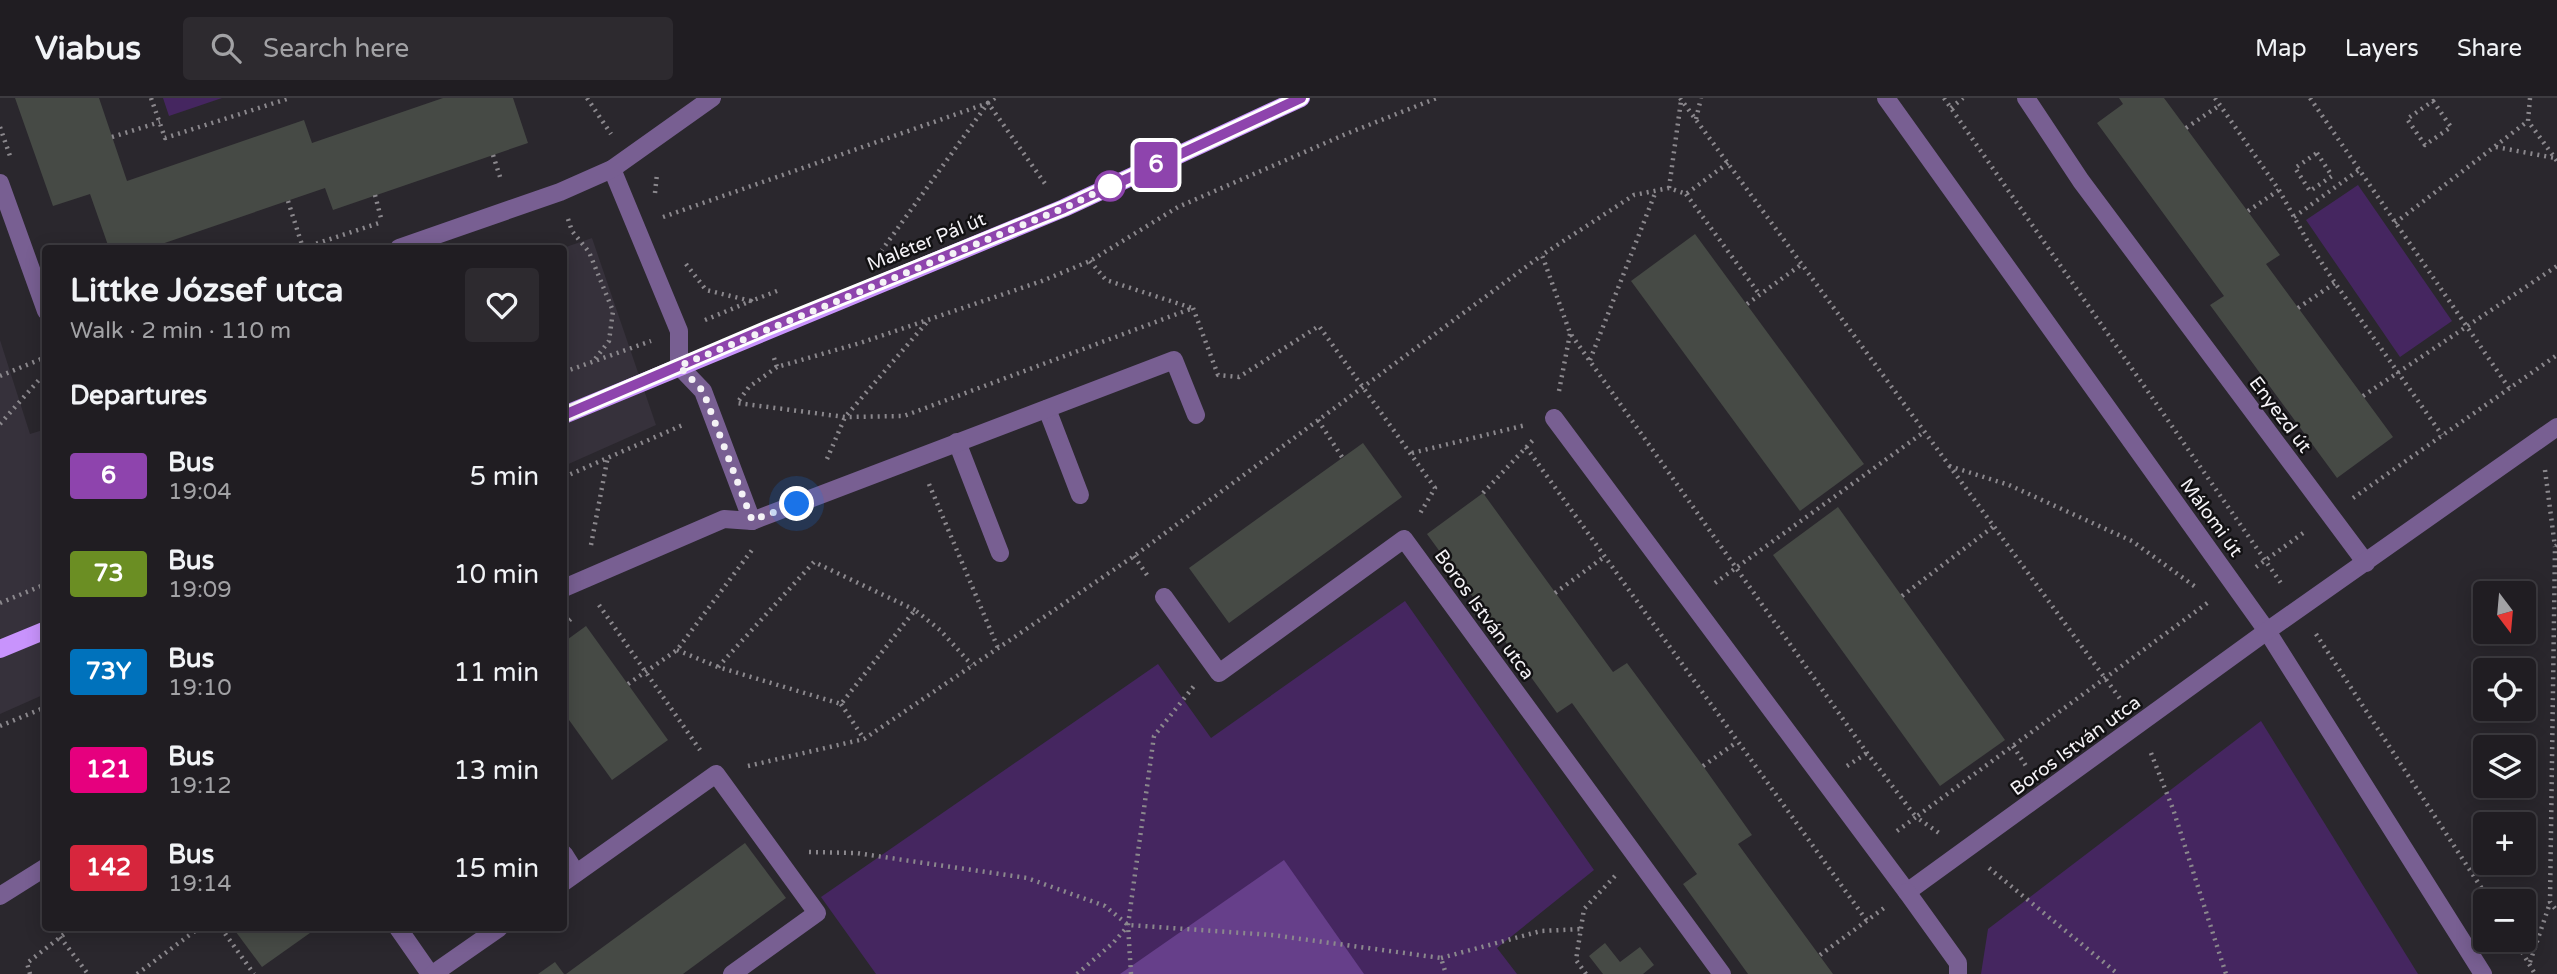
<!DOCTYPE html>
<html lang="en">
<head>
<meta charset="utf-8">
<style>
  body { margin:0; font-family:"Varela Round",sans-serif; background:#2d2a2f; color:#f1f3f6; height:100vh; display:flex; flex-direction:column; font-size:26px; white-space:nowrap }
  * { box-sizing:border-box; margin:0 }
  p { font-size:23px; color:#a2a2a5 }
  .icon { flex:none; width:38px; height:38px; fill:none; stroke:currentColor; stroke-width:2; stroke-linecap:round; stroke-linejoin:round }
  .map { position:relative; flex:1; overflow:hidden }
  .sheet { position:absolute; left:42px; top:147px; width:525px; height:686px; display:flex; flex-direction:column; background:#201d22; border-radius:7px; box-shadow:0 4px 18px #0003,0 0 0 2px #3d3b40 }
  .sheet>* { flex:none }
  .badge { padding:0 14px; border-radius:5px; font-size:24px; line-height:46px }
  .needle { width:46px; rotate:164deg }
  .fabs { position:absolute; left:2473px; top:483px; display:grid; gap:14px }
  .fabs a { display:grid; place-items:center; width:63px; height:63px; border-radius:7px; background:#201d22; box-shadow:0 4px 18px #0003,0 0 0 2px #3d3b40; font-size:35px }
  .you { position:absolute; width:35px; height:35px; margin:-18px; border:5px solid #fff; border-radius:50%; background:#1a73e8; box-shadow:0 0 0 10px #1a73e833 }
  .map>.badge { position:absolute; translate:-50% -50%; box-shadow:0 0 0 4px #fff }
  h2 { padding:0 28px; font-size:26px; line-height:63px }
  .round { display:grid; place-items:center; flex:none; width:74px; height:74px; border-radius:7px; background:#2d2a2f }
  .headline { display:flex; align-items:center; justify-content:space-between; height:119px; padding:0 28px }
  h1 { font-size:33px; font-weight:800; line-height:52px }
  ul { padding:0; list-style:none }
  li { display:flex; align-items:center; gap:21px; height:98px; padding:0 28px }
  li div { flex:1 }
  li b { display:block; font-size:26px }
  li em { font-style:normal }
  li .badge { min-width:77px; font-weight:700; text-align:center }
  header { display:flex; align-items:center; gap:42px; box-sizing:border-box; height:98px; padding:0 35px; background:#201d22; border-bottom:2px solid #3d3b40 }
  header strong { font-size:33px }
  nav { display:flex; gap:38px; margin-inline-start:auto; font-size:24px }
  .search { width:490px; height:63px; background:#2d2a2f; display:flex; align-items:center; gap:18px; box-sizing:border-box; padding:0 24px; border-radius:7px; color:#a2a2a5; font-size:26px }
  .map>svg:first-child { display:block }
</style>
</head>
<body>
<header>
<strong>Viabus</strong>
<div class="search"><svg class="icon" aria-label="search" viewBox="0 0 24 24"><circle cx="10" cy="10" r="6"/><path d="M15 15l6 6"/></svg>Search here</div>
<nav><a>Map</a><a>Layers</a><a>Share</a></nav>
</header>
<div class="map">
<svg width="2557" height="876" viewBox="0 0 2557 876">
  <rect width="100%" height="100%" fill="#2a272d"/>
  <g fill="#36313b">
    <polygon points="592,140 656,327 564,368 563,150"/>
    <polygon points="0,242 30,336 46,331 45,596 0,616"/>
  </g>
  <g fill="#452660">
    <polygon points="163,0 222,0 169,18"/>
    <polygon points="2358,87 2452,223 2400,259 2306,122"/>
    <polygon points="1405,503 1594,772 1497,850 1517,876 876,876 821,799 1158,566 1211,640"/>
    <polygon points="2261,623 2418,876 1981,876 1988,831"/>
  </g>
  <polygon fill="#663f8a" points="1284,762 1364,876 1120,876"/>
  <g fill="#464a45">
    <polygon points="15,0 99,0 127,83 304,22 312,45 443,0 513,0 528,45 333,112 325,90 150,150 109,150 90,96 53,108"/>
    <polygon points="2119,0 2164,0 2280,157 2266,166 2393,339 2337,380 2210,207 2224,198 2097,25 2123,6"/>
    <polygon points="1695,136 1864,366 1800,413 1631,183"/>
    <polygon points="1363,345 1402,399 1229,525 1189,470"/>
    <polygon points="1483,395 1613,574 1627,565 1703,668 1752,737 1738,746 1833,876 1748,876 1683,786 1697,776 1603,648 1572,605 1557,615 1427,436"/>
    <polygon points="1838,409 2005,642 1940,688 1773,457"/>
    <polygon points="586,528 668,642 612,682 564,615 564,544"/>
    <polygon points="745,745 786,800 683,876 566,876"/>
    <polygon points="233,830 317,830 262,869"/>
    <polygon points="1605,845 1620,864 1640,849 1654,867 1643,876 1603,876 1589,858"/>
    <polygon points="555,864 564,876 538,876"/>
  </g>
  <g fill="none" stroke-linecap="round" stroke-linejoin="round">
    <g stroke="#8b888d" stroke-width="4.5" stroke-dasharray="2 5" stroke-linecap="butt">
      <polyline points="151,0 165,40 290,0"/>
      <polyline points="587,0 611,36"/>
      <polyline points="995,0 988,5 1046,87"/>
      <polyline points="1680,0 2121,602"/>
      <polyline points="1944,0 2283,488"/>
      <polyline points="2215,0 2279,92 2308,144 2335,185 2442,337"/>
      <polyline points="2310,0 2509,290"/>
      <polyline points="2530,0 2528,23 2557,63"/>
      <polygon points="2433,3 2451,29 2425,47 2407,21"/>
      <polyline points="1951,10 1963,0"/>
      <polyline points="1696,21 1701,0"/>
      <polyline points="0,29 10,58"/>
      <polyline points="2186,30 2220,7"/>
      <polyline points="112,39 160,24"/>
      <polyline points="2496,49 2555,60"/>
      <polygon points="2317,55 2332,78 2310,93 2295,70"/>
      <polyline points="493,57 501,82"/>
      <polyline points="1728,65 1686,96 1669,90 1634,97 1542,157 1570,235 1867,655 1916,719 2210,503"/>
      <polyline points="1669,90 1681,3"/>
      <polyline points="655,95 657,76"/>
      <polyline points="1686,96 1760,197"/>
      <polyline points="375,97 382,124"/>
      <polyline points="288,103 303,150"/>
      <polyline points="2248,113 2279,92"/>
      <polyline points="663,119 988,5 882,152"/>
      <polyline points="2294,119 2359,72"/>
      <polyline points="568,121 572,133 589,154 613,213 609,243 595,261"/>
      <polyline points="2395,125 2528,23"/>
      <polyline points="303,150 382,124"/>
      <polyline points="1090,163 1106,182 1192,210"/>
      <polyline points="686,166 706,192 751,203 777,193"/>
      <polyline points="1747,206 1802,166"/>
      <polyline points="1193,210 1218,277 1239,279 1319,228 1435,390 1419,417"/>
      <polyline points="2298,210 2335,185"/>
      <polyline points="705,222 751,203 753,206"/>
      <polyline points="774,260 777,269 860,245 1042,183 1090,163 1178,109 1346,36 1437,0"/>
      <polyline points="1590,262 1656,93"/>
      <polyline points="777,269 749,289 737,305 845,319 904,318 1193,210"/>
      <polyline points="564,274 651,243"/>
      <polyline points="0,278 46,259"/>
      <polyline points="1559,293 1570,236"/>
      <polyline points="2363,298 2557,168"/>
      <polyline points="1318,322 1342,359"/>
      <polyline points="0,326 46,274"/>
      <polyline points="1526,349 1867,823"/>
      <polyline points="1412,355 1526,327"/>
      <polyline points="827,361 845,319 928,223"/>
      <polyline points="1949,368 2009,387 2132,443 2197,490"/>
      <polyline points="2545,372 2555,449"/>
      <polyline points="564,379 685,326"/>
      <polyline points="929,386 998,550"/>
      <polyline points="1483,395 1533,342"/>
      <polyline points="2353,400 2557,257"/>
      <polyline points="591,447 608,358"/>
      <polyline points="2557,447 2555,449 2550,804 2557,813"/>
      <polyline points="1134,458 1147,477"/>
      <polyline points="2256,469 2306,433"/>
      <polyline points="1715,485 1924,334"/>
      <polyline points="1555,495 1604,459"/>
      <polyline points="1902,498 1994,428"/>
      <polyline points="0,505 46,486"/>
      <polyline points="599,507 700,652"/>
      <polyline points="915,512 814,464 718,569 841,606 915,512 940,532 972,567"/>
      <polyline points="564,527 572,520"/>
      <polyline points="2316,536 2490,803"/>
      <polyline points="677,552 718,569"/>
      <polyline points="628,586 677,552 752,452"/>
      <polyline points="841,606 864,641"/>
      <polyline points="0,628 46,609"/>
      <polyline points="2013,648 2028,671"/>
      <polyline points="2151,655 2173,711 2226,876"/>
      <polyline points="748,668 864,641 1134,458 1542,157"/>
      <polyline points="1703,668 1737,644"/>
      <polyline points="1847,668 1867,655"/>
      <polyline points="1897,733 1916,719 1939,735"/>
      <polyline points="809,754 856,755 1027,780 1105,808 1128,827 1272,837 1441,860 1446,876"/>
      <polyline points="1989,770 2118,876"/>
      <polyline points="221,830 254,876"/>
      <polyline points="60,839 88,876"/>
      <polyline points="2515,842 2535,876"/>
      <polyline points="1820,857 1884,810"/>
      <polyline points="1441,860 1541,833 1581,831"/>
      <polyline points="2530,864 2550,805"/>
      <polyline points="30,876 27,865 72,830"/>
      <polyline points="137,876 199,830"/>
      <polyline points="1077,876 1113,845 1128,828"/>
      <polyline points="1131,876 1128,827 1154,638 1194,588"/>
      <polyline points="1586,876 1576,862 1584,811 1615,778"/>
    </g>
    <g stroke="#785f92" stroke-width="18">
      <polyline points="1886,0 2267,533 2483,876"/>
      <polyline points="2026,0 2081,83 2366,465"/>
      <polyline points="612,71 679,233 679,268 703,293 752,423"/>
      <polyline points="0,85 46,213"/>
      <polyline points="399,150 560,94 612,71 712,0"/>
      <polyline points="1047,311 1080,397"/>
      <polyline points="1554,320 1907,794 2267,533 2557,329"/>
      <polyline points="957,344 1000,455"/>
      <polyline points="564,490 724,421 752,423 1174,262 1196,317"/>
      <polyline points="1164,499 1219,575 1404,441 1722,876"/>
      <polyline points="564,756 576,775"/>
      <polyline points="564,784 716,676 817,815 732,876"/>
      <polyline points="1907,794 1958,865 1958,876"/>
      <polyline points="0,798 46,769"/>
      <polyline points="398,830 430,876"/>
      <polyline points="433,876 499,830"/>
    </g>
    <g stroke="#c893fc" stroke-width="18">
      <polyline points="564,317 1064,110 1301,0"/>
      <polyline points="0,551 46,532"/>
    </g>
  </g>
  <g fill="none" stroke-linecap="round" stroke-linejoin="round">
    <defs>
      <polyline id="line" points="564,317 763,232 1064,110 1301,0"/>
    </defs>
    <use href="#line" stroke="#fff" stroke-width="16"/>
    <use href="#line" stroke="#8e44ad" stroke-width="10"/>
    <polyline stroke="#f4f2f6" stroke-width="7" stroke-dasharray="0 12.6" points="797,406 752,422 703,293 679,268 1064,110 1112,87 1110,88"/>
  </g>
  <circle fill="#fff" stroke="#8e44ad" stroke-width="3.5" cx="1110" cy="88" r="14"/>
  <g text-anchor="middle" stroke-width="5" stroke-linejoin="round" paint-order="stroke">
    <g font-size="19" fill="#f4f2f6" stroke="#121113">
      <text transform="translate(926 143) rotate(-22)" y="7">Maléter Pál út</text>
      <text transform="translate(2281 316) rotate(53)" y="7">Enyezd út</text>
      <text transform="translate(2212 419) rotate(54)" y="7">Málomi út</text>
      <text transform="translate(1485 516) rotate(54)" y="7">Boros István utca</text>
      <text transform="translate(2075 647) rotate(-36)" y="7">Boros István utca</text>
    </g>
  </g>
</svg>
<div class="fabs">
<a><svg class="needle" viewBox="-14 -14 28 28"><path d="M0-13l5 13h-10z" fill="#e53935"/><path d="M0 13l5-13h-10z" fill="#a2a2a5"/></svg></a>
<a><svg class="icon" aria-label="locate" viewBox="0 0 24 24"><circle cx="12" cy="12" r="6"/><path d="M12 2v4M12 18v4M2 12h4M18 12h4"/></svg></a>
<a><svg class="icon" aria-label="layers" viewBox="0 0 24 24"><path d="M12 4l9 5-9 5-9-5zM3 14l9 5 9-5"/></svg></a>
<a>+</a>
<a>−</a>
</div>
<div class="you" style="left:797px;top:406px"></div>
<b class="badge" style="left:1156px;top:67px;background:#8e44ad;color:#fff">6</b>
<section class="sheet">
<div class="headline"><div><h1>Littke József utca</h1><p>Walk · 2 min · 110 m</p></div><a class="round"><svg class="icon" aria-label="heart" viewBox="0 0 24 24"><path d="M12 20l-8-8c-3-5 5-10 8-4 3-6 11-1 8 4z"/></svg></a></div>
<h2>Departures</h2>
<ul>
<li><span class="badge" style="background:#8e44ad;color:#fff">6</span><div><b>Bus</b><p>19:04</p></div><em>5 min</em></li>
<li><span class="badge" style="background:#6b8e23;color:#fff">73</span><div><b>Bus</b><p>19:09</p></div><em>10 min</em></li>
<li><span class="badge" style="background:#0072bc;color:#fff">73Y</span><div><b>Bus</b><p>19:10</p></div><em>11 min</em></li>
<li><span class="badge" style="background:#e6007e;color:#fff">121</span><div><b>Bus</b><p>19:12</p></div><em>13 min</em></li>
<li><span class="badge" style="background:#d7263d;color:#fff">142</span><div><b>Bus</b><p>19:14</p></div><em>15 min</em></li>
</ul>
</section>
</div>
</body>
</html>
